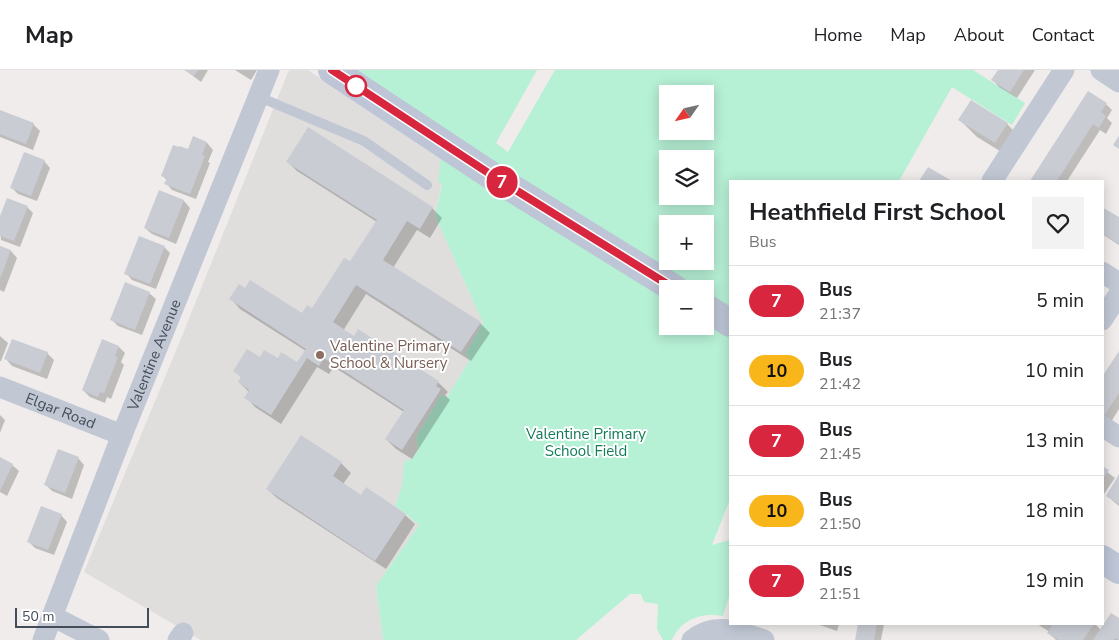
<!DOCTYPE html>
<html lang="en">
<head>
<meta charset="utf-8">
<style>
  body { margin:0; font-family:"Nunito Sans",sans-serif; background:#f2f2f2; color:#202124; height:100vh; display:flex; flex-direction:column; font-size:19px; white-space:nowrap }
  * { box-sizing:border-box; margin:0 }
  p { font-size:16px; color:#757577 }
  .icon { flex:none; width:28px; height:28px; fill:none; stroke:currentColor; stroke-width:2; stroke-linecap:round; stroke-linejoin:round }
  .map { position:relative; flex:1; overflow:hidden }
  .sheet { position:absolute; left:729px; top:110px; width:375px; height:445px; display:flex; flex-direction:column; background:#fff; border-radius:0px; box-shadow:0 2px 12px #0003 }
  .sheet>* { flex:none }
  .badge { padding:0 10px; border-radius:16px; font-size:18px; line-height:32px }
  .needle { width:32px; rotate:236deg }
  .tools { position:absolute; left:659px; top:15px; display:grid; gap:10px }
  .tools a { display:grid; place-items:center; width:55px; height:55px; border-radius:0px; background:#fff; box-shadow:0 2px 12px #0003; font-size:25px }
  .scale { position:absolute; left:15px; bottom:12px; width:134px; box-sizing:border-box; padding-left:5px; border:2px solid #434c59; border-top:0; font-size:14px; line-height:18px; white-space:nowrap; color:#434c59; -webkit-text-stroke:4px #fff; paint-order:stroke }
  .map>.badge { position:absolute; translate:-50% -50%; box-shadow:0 0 0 2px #fff }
  .round { display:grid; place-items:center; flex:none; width:52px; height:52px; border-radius:0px; background:#f2f2f2 }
  .summary { display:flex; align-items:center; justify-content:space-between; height:85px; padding:0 20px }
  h1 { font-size:24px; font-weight:700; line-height:38px }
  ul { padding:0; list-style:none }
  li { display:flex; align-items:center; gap:15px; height:70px; padding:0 20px; border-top:1px solid #e0e0e0 }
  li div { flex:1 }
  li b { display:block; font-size:19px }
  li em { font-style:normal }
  li .badge { min-width:55px; font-weight:700; text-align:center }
  header { display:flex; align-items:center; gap:30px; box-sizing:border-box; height:70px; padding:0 25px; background:#fff; border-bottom:1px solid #e0e0e0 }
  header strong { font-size:24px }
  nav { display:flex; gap:28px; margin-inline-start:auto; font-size:18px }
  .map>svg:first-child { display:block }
</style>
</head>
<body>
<header>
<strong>Map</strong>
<nav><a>Home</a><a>Map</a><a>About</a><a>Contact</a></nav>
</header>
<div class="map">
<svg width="1119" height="570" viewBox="0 0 1119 570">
  <rect width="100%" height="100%" fill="#efeceb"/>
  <polygon fill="#e0dddd" points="291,0 308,0 446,92 435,146 483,253 465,284 468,286 469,291 447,327 441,325 416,367 418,380 412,389 404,391 402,416 395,436 419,455 376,516 383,570 201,570 84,502 180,271 288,2"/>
  <path fill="#b6f0d5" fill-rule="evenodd" d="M350 0H537L496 73 508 82 555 0H973L1025 33 1012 55 952 17 899 111H730V429L712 475 730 470V523L723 546C702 542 681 549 672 570H663L657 559 658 534 644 532 641 524H630L576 570H383L376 516 419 455 406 444 395 436 402 416 404 391 412 389 418 380 416 367 441 325 447 327 469 291 468 286 465 284 483 253 435 146 442 114 438 111 441 89 419 74ZM668 24H705V61H668ZM668 89H705V126H668ZM668 154H705V191H668ZM668 219H705V256H668Z"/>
  <g fill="#0003">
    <polygon points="185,0 208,0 201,12"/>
    <polygon points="235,0 257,0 251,10"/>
    <polygon points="999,0 1035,0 1017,28 999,17 993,10"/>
    <polygon points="1088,22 1106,34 1112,40 1107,48 1112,53 1106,64 1100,60 1067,111 1032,111"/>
    <polygon points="0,42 33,54 40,61 33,80 0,67"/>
    <polygon points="960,50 1007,54 1024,71 1013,89 977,67"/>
    <polygon points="308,59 432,138 442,148 430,168 417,160 393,198 480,253 490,263 471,291 366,224 343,261 438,312 448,322 445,325 450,330 412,389 396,379 386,369 404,342 334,297 329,304 317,297 281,354 255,337 246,327 249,322 239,312 242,308 235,301 260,289 278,290 297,294 306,281 240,239 231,229 302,245 312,240 350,193 377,152 297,101 288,92"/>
    <polygon points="194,68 207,73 213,80 208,92 210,93 196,129 172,120 166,113 167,110 162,105 188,81"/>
    <polygon points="44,91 50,98 37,131 18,124 12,118"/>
    <polygon points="160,122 184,131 190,138 176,174 152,164 145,158"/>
    <polygon points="27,137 33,143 20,177 1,170 0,149"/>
    <polygon points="1102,138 1119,149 1119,175 1102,164"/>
    <polygon points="0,177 11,181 17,188 4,222 0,220"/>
    <polygon points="164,177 170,183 156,219 132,210 126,203"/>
    <polygon points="149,223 156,229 142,265 118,256 111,249"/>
    <polygon points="0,266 8,273 1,291 0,291"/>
    <polygon points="13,270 47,283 54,290 47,309 12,296 6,289"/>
    <polygon points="103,271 119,277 125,283 121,292 124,295 111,329 107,327 105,333 90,327 83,320"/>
    <polygon points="1119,284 1119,339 1111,352 1102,346 1102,309"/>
    <polygon points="0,345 5,350 0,363"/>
    <polygon points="78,388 84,395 72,429 52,421 46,415"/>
    <polygon points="0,389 12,395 19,401 7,426 0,422"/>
    <polygon points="341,393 351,403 343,414 361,426 405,445 415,454 386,499 277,428 267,419"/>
    <polygon points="1102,398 1115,408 1104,424 1102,424"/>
    <polygon points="1119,407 1119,436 1107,426"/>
    <polygon points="61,445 67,452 54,485 35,478 28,471"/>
    <polygon points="1119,549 1119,570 1056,570 1049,563 1050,562 1037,554 1052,554 1055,557 1057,554 1095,554 1101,560"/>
    <polygon points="817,554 839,554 837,561"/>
    <polygon points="859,554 884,554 881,570 857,570"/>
  </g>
  <g fill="#caccd4">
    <polygon points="184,0 198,0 194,6"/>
    <polygon points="998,0 1024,0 1010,22 991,10"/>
    <polygon points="1088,21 1107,33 1101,42 1106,46 1099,58 1093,54 1057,111 1030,111"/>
    <polygon points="971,30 1008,53 995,73 958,50"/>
    <polygon points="0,40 34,53 26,74 0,64"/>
    <polygon points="308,57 433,137 420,159 407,151 383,190 481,252 461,282 356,215 333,252 354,266 358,259 439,311 436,316 441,319 402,380 385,369 404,340 324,288 319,296 307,288 271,345 244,328 249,320 238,312 241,307 233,301 247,279 260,287 264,280 278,288 281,282 297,292 306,279 229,229 239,214 245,218 250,210 302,243 307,235 312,238 344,188 350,191 377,150 286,92"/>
    <polygon points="193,66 207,72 202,85 205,86 190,124 164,114 167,108 161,106 173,75 179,77 179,76 188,79"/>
    <polygon points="1119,66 1119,79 1113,75"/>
    <polygon points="24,82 45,90 31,126 10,118"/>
    <polygon points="928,97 952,111 919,111"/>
    <polygon points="159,120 184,130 169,168 144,158"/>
    <polygon points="7,128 28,136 14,171 0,166 0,146"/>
    <polygon points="1102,137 1119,147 1119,174 1102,163"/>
    <polygon points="139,166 165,176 150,214 124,204"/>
    <polygon points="0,176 11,180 0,209"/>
    <polygon points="125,212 150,222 135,260 110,250"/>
    <polygon points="12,269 48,282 40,303 4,289"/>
    <polygon points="102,269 119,276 115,286 118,287 104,323 100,322 98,327 82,320"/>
    <polygon points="1119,281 1119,323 1104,346 1102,345 1102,307"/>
    <polygon points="301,365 342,392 333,406 361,425 366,417 406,444 375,491 266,419"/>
    <polygon points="58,379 79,387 65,423 44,415"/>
    <polygon points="0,387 13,394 0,421"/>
    <polygon points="1102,396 1109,400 1102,410"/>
    <polygon points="1119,404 1119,434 1106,426"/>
    <polygon points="41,436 62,444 48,480 27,472"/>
    <polygon points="1111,543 1119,548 1119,570 1115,568 1114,570 1093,570"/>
    <polygon points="858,554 877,554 874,570 855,570"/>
    <polygon points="1053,554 1055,555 1055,554 1094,554 1083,570 1058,570 1047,563"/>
  </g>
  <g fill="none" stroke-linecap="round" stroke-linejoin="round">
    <polyline stroke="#c1c8d4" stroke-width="10" points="259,27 364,71 427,115"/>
    <g stroke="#c1c8d4" stroke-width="21">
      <polyline points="1101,0 1119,12"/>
      <polyline points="992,111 1064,0"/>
      <polyline points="1102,202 1119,213"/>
      <polyline points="1102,250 1119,224"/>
      <path id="s1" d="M0 317 122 365"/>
      <polyline points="1102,356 1119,367"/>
      <polyline points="52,546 99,570"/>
      <path id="s2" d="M43 570 122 365 269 0"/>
      <polyline points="178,570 183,563"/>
      <path d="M692 570C715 551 739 562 764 570"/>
    </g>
    <g stroke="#bdc5d6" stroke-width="28">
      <polyline points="332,0 489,104 675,219"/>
      <polyline points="705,237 730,253"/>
      <polyline points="1102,489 1119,500"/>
    </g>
  </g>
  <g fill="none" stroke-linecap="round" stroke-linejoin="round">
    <defs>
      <polyline id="line" points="332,0 490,104 675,219"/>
    </defs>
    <use href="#line" stroke="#fff" stroke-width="11"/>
    <use href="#line" stroke="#d7263d" stroke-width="8"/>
  </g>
  <circle fill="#fff" stroke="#d7263d" stroke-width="2.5" cx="356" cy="16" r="10"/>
  <circle fill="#8d6e63" stroke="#fff" stroke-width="2" cx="320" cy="285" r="5"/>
  <g text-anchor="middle" stroke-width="4" stroke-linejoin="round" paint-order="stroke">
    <g font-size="15" fill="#785e54" stroke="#fff" text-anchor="start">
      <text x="330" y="281">Valentine Primary<tspan x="330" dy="17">School &amp; Nursery</tspan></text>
    </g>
    <g font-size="15" fill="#434c59" stroke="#fff">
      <text dy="5" stroke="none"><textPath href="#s2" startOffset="306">Valentine Avenue</textPath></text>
      <text dy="5" stroke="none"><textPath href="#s1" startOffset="65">Elgar Road</textPath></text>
    </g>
    <g font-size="15" fill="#137c57" stroke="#fff">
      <text x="586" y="369">Valentine Primary<tspan x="586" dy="17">School Field</tspan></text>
    </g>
  </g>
</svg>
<div class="tools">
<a><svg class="needle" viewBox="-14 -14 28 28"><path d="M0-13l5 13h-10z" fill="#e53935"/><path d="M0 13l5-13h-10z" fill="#757577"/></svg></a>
<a><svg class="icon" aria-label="layers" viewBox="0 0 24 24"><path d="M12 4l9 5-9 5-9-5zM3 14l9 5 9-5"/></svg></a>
<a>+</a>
<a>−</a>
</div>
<div class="scale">50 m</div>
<b class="badge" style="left:502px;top:112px;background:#d7263d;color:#fff">7</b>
<section class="sheet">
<div class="summary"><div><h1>Heathfield First School</h1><p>Bus</p></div><a class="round"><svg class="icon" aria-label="heart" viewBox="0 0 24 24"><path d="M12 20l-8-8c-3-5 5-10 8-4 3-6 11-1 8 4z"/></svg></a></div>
<ul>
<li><span class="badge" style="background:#d7263d;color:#fff">7</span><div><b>Bus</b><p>21:37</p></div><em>5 min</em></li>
<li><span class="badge" style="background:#f9b61a;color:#111">10</span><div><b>Bus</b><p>21:42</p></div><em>10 min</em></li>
<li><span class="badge" style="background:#d7263d;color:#fff">7</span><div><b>Bus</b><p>21:45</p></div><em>13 min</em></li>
<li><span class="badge" style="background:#f9b61a;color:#111">10</span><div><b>Bus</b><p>21:50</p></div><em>18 min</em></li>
<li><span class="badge" style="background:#d7263d;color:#fff">7</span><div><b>Bus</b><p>21:51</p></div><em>19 min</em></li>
</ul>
</section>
</div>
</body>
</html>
